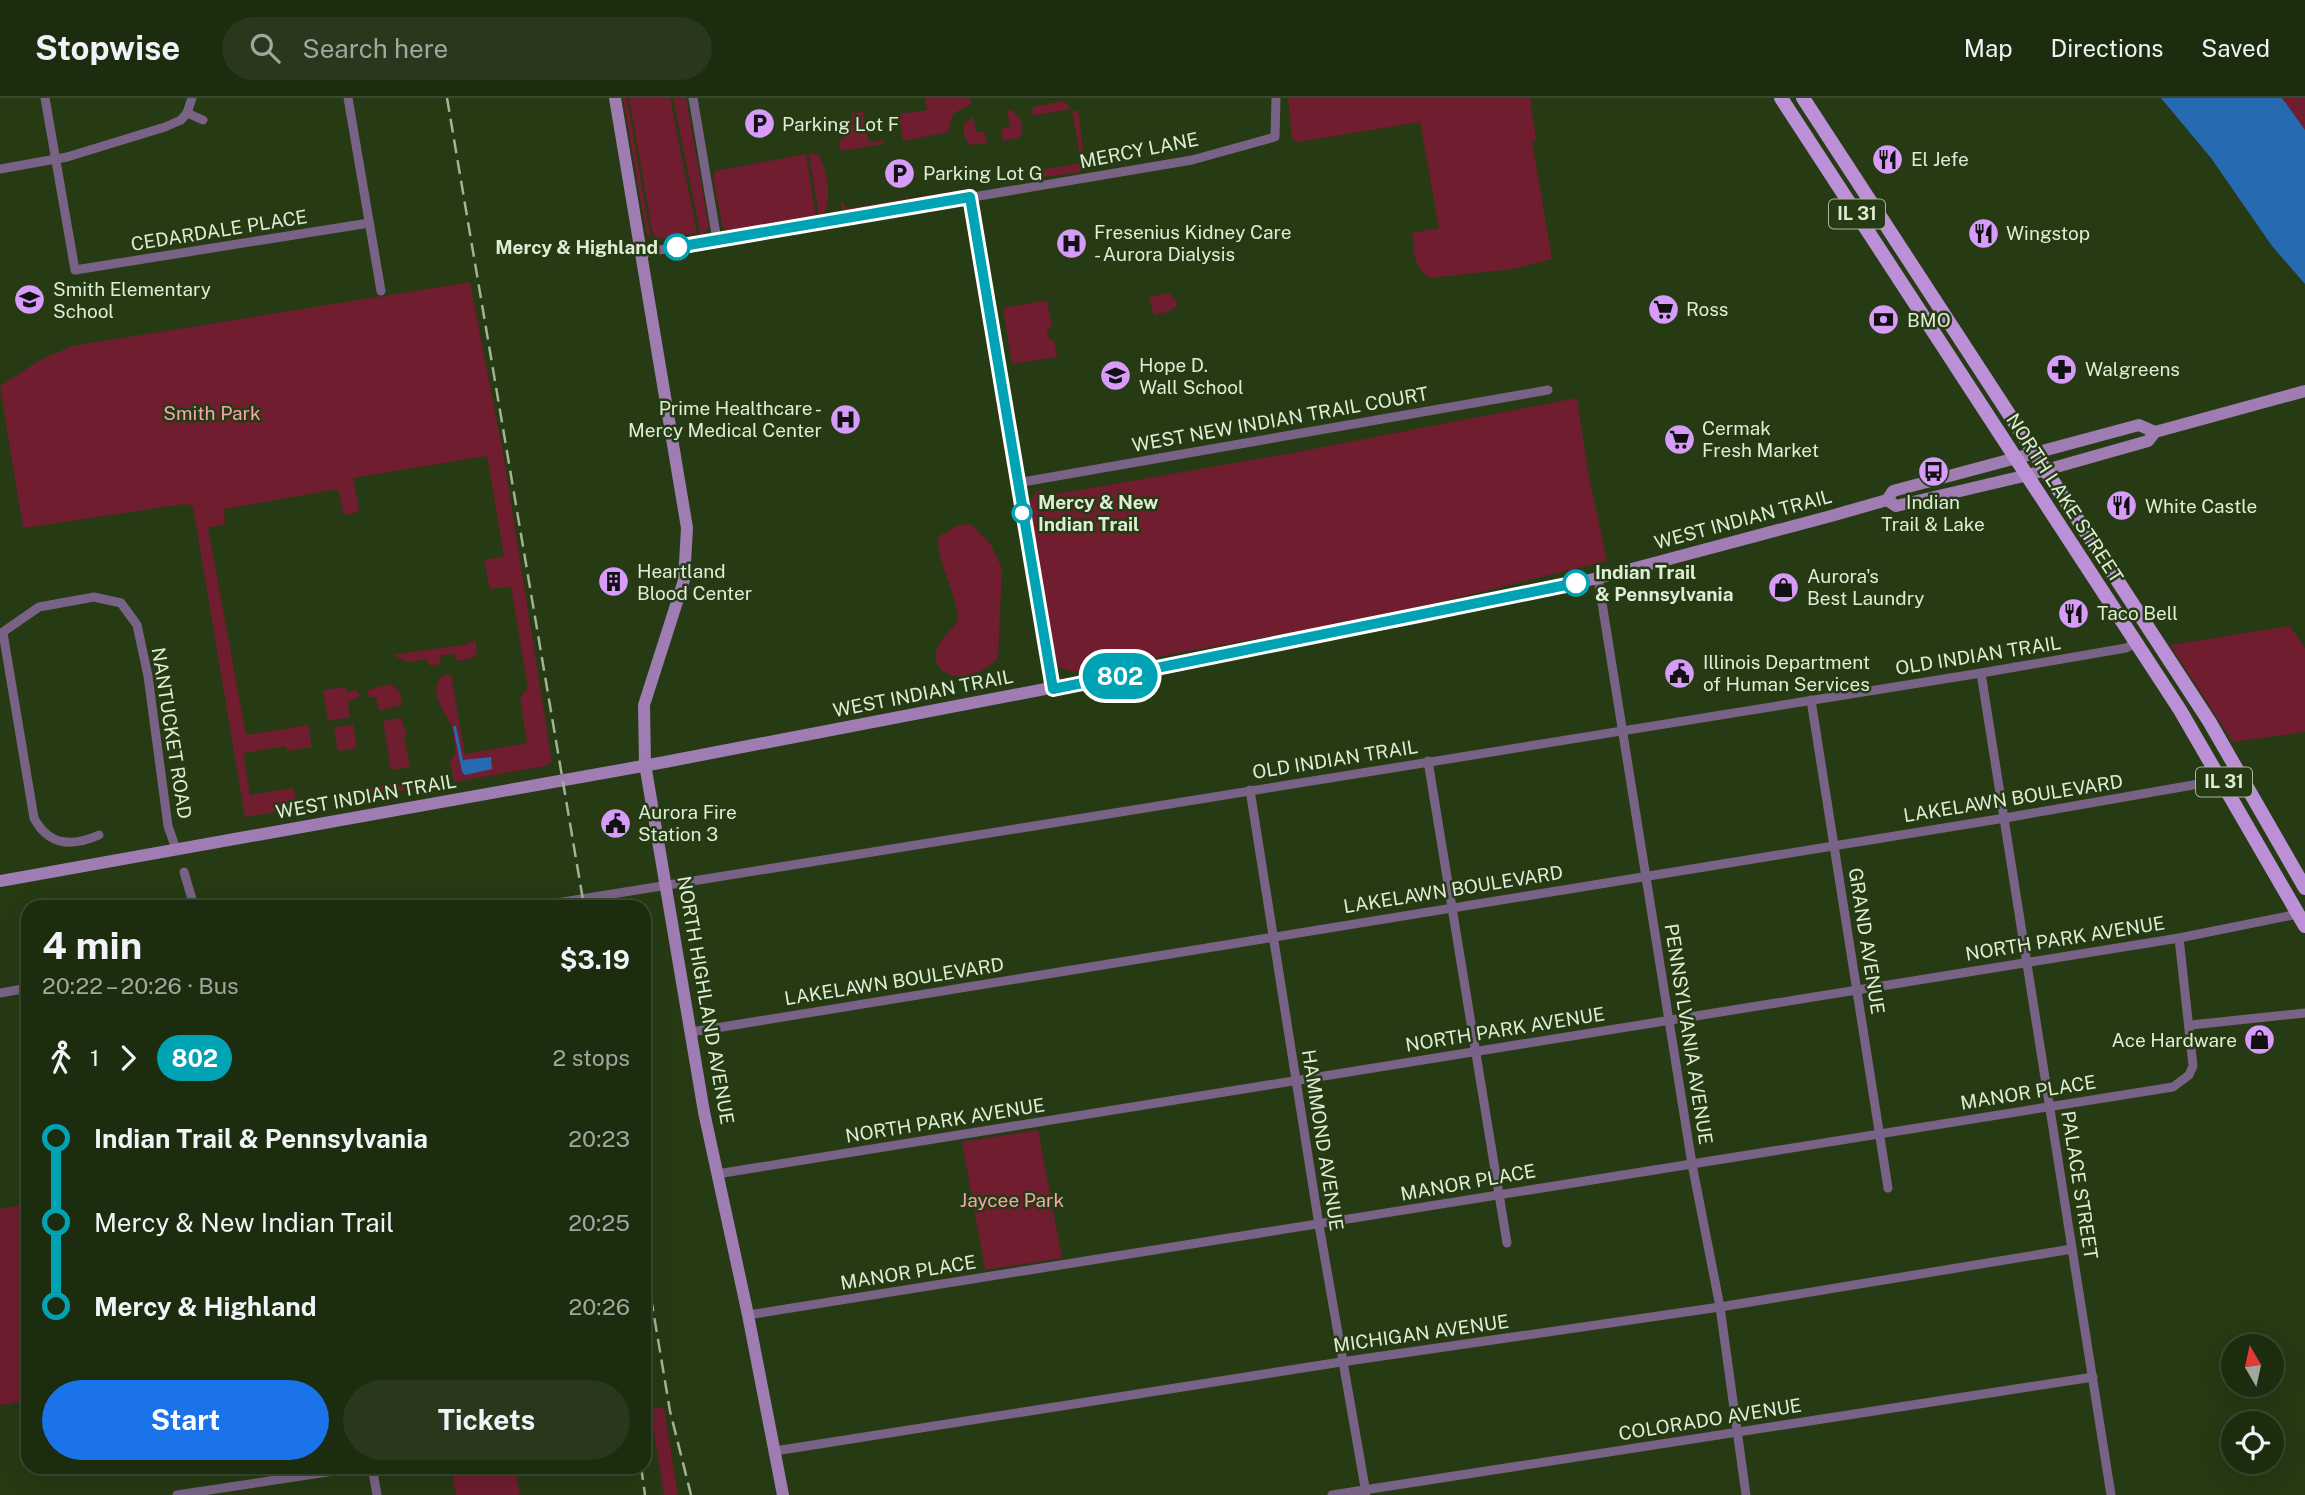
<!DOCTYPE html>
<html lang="en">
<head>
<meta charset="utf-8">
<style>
  body { margin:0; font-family:"Public Sans",sans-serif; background:#29381d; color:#f1f3f6; height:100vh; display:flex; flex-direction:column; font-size:26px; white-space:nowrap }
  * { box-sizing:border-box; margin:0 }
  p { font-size:23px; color:#a0a79e }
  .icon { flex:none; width:38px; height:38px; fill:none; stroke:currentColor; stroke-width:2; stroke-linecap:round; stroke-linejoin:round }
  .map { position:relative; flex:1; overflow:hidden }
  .panel { position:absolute; left:21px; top:802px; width:630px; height:574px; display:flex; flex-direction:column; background:#1c2c0f; border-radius:21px; box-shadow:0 7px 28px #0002,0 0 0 2px #3a482f }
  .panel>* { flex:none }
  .badge { padding:0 14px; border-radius:23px; font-size:24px; line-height:46px }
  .needle { width:46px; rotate:351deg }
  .controls { position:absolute; left:2221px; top:1236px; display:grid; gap:14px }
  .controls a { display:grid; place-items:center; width:63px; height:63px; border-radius:50%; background:#1c2c0f; box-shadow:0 7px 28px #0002,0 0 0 2px #3a482f; font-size:35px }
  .map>.badge { position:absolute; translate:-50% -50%; box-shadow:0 0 0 4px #fff }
  .legs { display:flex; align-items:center; gap:10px; height:77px; padding:0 21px; font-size:23px }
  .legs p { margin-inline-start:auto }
  .head { display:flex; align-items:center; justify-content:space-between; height:119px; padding:0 21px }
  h1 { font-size:38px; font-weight:700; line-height:52px }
  .cta { display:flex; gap:14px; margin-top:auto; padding:14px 21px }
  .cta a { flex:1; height:80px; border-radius:42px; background:#1a73e8; color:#fff; font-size:28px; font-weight:700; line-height:80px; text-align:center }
  .cta a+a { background:#29381d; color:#f1f3f6 }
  ul { padding:0 21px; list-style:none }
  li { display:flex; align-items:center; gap:24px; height:84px; font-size:26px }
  li i { display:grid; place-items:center; width:10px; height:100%; margin:0 9px; background:currentColor }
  li i::after { content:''; width:18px; height:18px; margin:-9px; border:5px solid; border-radius:50%; background:#1c2c0f }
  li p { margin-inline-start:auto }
  li:first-child i { background:linear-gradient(#0000 50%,currentColor 0) }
  li:last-child i { background:linear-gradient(currentColor 50%,#0000 0) }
  header { display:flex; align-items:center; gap:42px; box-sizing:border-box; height:98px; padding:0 35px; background:#1c2c0f; border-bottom:2px solid #3a482f }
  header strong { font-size:33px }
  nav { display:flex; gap:38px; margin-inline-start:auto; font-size:24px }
  .search { width:490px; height:63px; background:#29381d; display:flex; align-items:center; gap:18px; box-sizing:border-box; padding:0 24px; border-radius:38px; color:#a0a79e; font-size:26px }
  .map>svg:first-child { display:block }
</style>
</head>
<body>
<header>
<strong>Stopwise</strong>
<div class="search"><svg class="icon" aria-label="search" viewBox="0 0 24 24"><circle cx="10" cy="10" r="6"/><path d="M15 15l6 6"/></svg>Search here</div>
<nav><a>Map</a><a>Directions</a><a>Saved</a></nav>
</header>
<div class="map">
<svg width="2305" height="1397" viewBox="0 0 2305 1397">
  <rect width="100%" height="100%" fill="#263a14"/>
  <g fill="#6f1d2f">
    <polygon points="623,0 627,0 651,142 646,134"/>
    <polygon points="629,0 670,0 697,135 660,141 653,138"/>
    <polygon points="673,0 686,0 709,129 701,139"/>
    <polygon points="925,0 970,0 971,6 953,16 948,34 903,43 899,16 927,12"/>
    <path d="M1288 0H1530L1536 42 1532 44 1552 161 1513 171 1430 180C1413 171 1414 153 1412 135L1439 130 1420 24 1299 44 1292 41Z"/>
    <polygon points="2282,0 2305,0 2305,32"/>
    <polygon points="1064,3 1071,11 1031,18 1033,9"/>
    <polygon points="1012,12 1021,22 1022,36 1019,40 1003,43 1001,31 1010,29 1007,13"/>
    <polygon points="1078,12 1085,69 1077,75 1042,79 1040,72 1081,65 1072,13"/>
    <polygon points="859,14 863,14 869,44 883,42 884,46 840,53 839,44 852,25 852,15"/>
    <polygon points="973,19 976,34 984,33 987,45 971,47 965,41 963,27"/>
    <polygon points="806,56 816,119 733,134 723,131 713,80 715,73"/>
    <path d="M809 56H817C827 65 835 113 819 119Z"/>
    <polygon points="962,92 960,95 845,115 840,105 844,104 846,111"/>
    <path d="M470 184 503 355 552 664 545 668 454 684 450 663 456 654C454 646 454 634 451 627 444 613 427 592 443 577H451L465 656 527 645 520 600 528 590 511 489 490 491 484 462 504 458 487 358 353 380 359 411 355 415 344 417 338 391 224 411 225 426 208 430 246 637 308 627 312 649 287 653 286 648 243 655 250 697 293 690 299 710 245 719 193 408 185 406 23 430 0 288 40 262 72 248Z"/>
    <polygon points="1169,195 1176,202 1177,208 1168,214 1154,217 1149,199"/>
    <polygon points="1047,202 1052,229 1047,231 1049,242 1054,242 1057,259 1012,266 1003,210"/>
    <polygon points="1577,300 1588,374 1607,463 1387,517 1074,574 1058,569 1043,504 1028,409 1036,393 1042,391 1044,398 1292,355"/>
    <path d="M971 426 990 445 1002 470 998 559C974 590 925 581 938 548 943 538 953 531 958 522 956 492 937 466 938 439L958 427Z"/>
    <polygon points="2290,528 2305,550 2305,634 2233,644 2170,547"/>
    <polygon points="475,542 477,555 470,561 457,563 454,556 441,557 440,566 430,568 426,561 409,564 392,557 468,546"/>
    <polygon points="391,586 400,595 402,607 379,613 376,599 369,599 367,592"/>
    <polygon points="345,589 346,594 357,592 360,598 348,604 350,619 328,623 323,592"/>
    <polygon points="401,620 407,637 404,638 410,669 391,672 383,623"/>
    <polygon points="353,626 357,650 338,653 334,630"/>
    <polygon points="418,682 417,690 369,699 368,690"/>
    <polygon points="1038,1032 1062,1160 985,1172 962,1044"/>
    <polygon points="23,1107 28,1115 28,1337 23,1304 0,1307 0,1111"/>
    <polygon points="664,1309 678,1397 664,1397 652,1323 644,1324 644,1311"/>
    <polygon points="451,1369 515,1369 520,1397 456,1397"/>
  </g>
  <g fill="#266bb1">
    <polygon points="2161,0 2282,0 2305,32 2305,186 2272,148 2211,60"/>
    <polygon points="453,628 456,628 463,662 491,659 492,671 465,677 462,674"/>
  </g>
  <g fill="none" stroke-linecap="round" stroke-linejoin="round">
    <g stroke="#786386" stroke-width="9">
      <polyline points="45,0 75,172 369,125"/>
      <polyline points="348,0 381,193"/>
      <polyline points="693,0 717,142"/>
      <polyline points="187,15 192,0"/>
      <polyline points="0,71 67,59 165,29 181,22 187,15 203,22"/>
      <polyline points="970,99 1053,591"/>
      <polyline points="642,155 1192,62 1275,39 1276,0"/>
      <polyline points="1017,385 1548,292"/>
      <polyline points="1598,480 1692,1066 1720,1209 1746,1397"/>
      <path d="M3 535 34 720C49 748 72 749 99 737"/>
      <polyline points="0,536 39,509 94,499 121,505 137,527 148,578 168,728 176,751"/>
      <polyline points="1981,575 2111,1397"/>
      <polyline points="1811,602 1888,1090"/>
      <polyline points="1428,663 1507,1145"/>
      <polyline points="1250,692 1319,1127 1366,1395"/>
      <polyline points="184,774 194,808"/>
      <polyline points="538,808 1981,575 2126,550 2136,545"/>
      <polyline points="0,895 28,890"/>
      <polyline points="2191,927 2305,915"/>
      <polyline points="691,934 2005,720 2210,684 2222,679"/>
      <polyline points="717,1076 2179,840 2298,816"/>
      <polyline points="748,1217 2173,989 2189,977 2193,968 2179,840"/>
      <polyline points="775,1353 1341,1264 1720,1209 2072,1151"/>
      <polyline points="372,1368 377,1397"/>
      <polyline points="177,1397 367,1368"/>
      <polyline points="1332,1397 2093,1279"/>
    </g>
    <g stroke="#9f7db3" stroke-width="12">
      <polyline points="615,0 687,430 684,482 644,607 645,666 704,1014 748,1217 783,1397"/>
      <polyline points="1887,402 1896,408 2028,377 2148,343 2155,334 2305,293"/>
      <polyline points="0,783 665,664 1430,517 1598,480 1831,418 1887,402 1893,393 2139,327 2155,334"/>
    </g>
    <g stroke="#bc90d7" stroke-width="14">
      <polyline points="1781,0 2180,612 2305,828"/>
      <polyline points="1803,0 2209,623 2305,790"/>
    </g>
    <g stroke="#a3b398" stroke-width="2.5" stroke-dasharray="14 7" stroke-linecap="butt">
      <polyline points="447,0 584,808"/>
      <polyline points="644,1158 670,1313 691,1397"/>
      <polyline points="641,1368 645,1397"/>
    </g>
  </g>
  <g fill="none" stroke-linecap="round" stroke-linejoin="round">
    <defs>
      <polyline id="line-1" points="677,149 970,99 1053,591 1576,485"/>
    </defs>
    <use href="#line-1" stroke="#fff" stroke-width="16"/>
    <use href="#line-1" stroke="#00a3b4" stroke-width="10"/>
  </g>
  <defs>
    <symbol id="parking-disc" viewBox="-11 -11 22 22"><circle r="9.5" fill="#d79bf9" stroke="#263a14"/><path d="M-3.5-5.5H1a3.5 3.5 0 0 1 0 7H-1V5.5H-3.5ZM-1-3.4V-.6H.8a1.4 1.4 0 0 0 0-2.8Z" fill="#111"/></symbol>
    <symbol id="restaurant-disc" viewBox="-11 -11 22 22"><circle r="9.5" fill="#d79bf9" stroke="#263a14"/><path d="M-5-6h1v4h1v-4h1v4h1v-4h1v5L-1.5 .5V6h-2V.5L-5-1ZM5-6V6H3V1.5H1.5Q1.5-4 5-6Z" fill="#111"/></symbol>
    <symbol id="hospital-disc" viewBox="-11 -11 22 22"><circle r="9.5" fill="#d79bf9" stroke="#263a14"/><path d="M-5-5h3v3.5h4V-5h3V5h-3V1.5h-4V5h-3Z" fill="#111"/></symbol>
    <symbol id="school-disc" viewBox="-11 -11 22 22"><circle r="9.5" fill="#d79bf9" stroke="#263a14"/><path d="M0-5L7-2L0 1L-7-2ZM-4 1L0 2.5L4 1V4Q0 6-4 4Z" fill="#111"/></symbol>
    <symbol id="supermarket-disc" viewBox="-11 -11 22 22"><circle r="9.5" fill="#d79bf9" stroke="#263a14"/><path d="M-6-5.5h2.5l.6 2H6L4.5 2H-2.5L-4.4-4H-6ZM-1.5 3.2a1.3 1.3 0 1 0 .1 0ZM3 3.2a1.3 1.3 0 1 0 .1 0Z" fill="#111"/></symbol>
    <symbol id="bank-disc" viewBox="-11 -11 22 22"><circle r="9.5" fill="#d79bf9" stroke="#263a14"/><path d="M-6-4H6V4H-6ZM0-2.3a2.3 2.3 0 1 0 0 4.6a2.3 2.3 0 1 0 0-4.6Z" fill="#111"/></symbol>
    <symbol id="pharmacy-disc" viewBox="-11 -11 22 22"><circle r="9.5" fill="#d79bf9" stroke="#263a14"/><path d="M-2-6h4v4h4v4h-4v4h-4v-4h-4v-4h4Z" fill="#111"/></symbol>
    <symbol id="bus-disc" viewBox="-11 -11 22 22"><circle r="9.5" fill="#d79bf9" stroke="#263a14"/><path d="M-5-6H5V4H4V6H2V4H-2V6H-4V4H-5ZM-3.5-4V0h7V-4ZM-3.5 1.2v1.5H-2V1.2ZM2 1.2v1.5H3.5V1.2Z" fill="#111"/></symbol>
    <symbol id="building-disc" viewBox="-11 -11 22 22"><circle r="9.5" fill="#d79bf9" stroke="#263a14"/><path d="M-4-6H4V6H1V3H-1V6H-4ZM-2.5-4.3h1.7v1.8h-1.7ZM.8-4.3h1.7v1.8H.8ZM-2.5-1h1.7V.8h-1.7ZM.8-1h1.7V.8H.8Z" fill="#111"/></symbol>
    <symbol id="shop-disc" viewBox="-11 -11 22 22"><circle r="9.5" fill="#d79bf9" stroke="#263a14"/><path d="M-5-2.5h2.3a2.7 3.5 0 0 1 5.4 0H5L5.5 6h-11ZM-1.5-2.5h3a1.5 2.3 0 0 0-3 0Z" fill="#111"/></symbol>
    <symbol id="civic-disc" viewBox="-11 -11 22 22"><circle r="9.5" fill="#d79bf9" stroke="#263a14"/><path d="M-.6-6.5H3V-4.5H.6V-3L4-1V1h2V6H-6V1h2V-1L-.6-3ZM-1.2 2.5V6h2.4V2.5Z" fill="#111"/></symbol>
  </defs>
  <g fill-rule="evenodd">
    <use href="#parking-disc" x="742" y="8" width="35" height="35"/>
    <use href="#restaurant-disc" x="1870" y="44" width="35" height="35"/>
    <use href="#parking-disc" x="882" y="58" width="35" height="35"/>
    <use href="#restaurant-disc" x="1966" y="118" width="35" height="35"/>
    <use href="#hospital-disc" x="1054" y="128" width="35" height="35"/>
    <use href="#school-disc" x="12" y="184" width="35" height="35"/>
    <use href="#supermarket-disc" x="1646" y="194" width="35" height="35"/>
    <use href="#bank-disc" x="1866" y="204" width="35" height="35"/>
    <use href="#pharmacy-disc" x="2044" y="254" width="35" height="35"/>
    <use href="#school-disc" x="1098" y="260" width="35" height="35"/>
    <use href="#hospital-disc" x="828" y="304" width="35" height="35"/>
    <use href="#supermarket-disc" x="1662" y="324" width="35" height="35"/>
    <use href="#bus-disc" x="1916" y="356" width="35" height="35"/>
    <use href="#restaurant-disc" x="2104" y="390" width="35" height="35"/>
    <use href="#building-disc" x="596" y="466" width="35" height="35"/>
    <use href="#shop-disc" x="1766" y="472" width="35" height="35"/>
    <use href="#restaurant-disc" x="2056" y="498" width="35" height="35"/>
    <use href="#civic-disc" x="1662" y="558" width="35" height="35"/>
    <use href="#civic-disc" x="598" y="708" width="35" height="35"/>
    <use href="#shop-disc" x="2242" y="924" width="35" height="35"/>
  </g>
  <g fill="#fff" stroke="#00a3b4" stroke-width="3.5">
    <circle cx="677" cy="149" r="12"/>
    <circle cx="1022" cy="415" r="9"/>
    <circle cx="1576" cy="485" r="12"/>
  </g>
  <g text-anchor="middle" stroke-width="5" stroke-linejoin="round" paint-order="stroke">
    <g fill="#263a14" stroke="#a8b79c" stroke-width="2">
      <rect x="1829" y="101.5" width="56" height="29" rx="5"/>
      <rect x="2196" y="669.5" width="56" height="29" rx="5"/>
    </g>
    <g font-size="18" font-weight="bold" fill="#dfedd6">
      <text x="1857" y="122">IL 31</text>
      <text x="2224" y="690">IL 31</text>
    </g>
    <g font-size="19" fill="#dfedd6" stroke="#263a14" text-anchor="start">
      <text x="782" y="33">Parking Lot F</text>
      <text x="1911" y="68">El Jefe</text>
      <text x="923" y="82">Parking Lot G</text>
      <text x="1094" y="141">Fresenius Kidney Care<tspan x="1094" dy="22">- Aurora Dialysis</tspan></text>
      <text x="2006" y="142">Wingstop</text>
      <text x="53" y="198">Smith Elementary<tspan x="53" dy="22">School</tspan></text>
      <text x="1686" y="218">Ross</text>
      <text x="1907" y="229">BMO</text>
      <text x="1139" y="274">Hope D.<tspan x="1139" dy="22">Wall School</tspan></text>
      <text x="2085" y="278">Walgreens</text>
      <text x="822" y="317" text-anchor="end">Prime Healthcare -<tspan x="822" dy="22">Mercy Medical Center</tspan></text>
      <text x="1702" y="337">Cermak<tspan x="1702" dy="22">Fresh Market</tspan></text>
      <text x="1933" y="411" text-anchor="middle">Indian<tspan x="1933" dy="22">Trail &amp; Lake</tspan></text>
      <text x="2145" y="415">White Castle</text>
      <text x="637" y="480">Heartland<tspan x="637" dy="22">Blood Center</tspan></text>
      <text x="1807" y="485">Aurora's<tspan x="1807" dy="22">Best Laundry</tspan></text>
      <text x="2097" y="522">Taco Bell</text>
      <text x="1703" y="571">Illinois Department<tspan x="1703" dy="22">of Human Services</tspan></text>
      <text x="638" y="721">Aurora Fire<tspan x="638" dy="22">Station 3</tspan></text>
      <text x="2237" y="949" text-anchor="end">Ace Hardware</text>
    </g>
    <g font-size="19" fill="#dfedd6" stroke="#263a14">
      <text transform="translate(1139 52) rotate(-11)" y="7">MERCY LANE</text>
      <text transform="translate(219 132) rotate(-9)" y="7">CEDARDALE PLACE</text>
      <text transform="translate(1280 321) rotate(-10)" y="7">WEST NEW INDIAN TRAIL COURT</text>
      <text transform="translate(2065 400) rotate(57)" y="7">NORTH LAKE STREET</text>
      <text transform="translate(1743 421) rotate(-15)" y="7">WEST INDIAN TRAIL</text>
      <text transform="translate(1978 557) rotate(-9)" y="7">OLD INDIAN TRAIL</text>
      <text transform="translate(923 595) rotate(-11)" y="7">WEST INDIAN TRAIL</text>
      <text transform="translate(172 635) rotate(81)" y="7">NANTUCKET ROAD</text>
      <text transform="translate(1335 661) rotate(-9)" y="7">OLD INDIAN TRAIL</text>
      <text transform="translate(366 698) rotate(-10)" y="7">WEST INDIAN TRAIL</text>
      <text transform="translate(2013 700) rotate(-9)" y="7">LAKELAWN BOULEVARD</text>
      <text transform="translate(1453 791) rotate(-9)" y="7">LAKELAWN BOULEVARD</text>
      <text transform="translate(2065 840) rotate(-9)" y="7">NORTH PARK AVENUE</text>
      <text transform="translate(1867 843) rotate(81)" y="7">GRAND AVENUE</text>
      <text transform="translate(894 883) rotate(-9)" y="7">LAKELAWN BOULEVARD</text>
      <text transform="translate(706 902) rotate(80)" y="7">NORTH HIGHLAND AVENUE</text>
      <text transform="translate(1505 931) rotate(-9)" y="7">NORTH PARK AVENUE</text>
      <text transform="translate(1689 936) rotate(81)" y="7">PENNSYLVANIA AVENUE</text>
      <text transform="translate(2028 994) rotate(-9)" y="7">MANOR PLACE</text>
      <text transform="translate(945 1022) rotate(-9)" y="7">NORTH PARK AVENUE</text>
      <text transform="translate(1323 1042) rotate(81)" y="7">HAMMOND AVENUE</text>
      <text transform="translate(1468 1084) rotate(-10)" y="7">MANOR PLACE</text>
      <text transform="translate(2080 1087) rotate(81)" y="7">PALACE STREET</text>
      <text transform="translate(908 1174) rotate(-9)" y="7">MANOR PLACE</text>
      <text transform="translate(1421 1235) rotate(-8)" y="7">MICHIGAN AVENUE</text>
      <text transform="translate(1710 1321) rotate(-9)" y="7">COLORADO AVENUE</text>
    </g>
    <g font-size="19" font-weight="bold" fill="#dfedd6" stroke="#263a14" text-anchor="start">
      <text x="658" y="156" text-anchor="end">Mercy &amp; Highland</text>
      <text x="1038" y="411">Mercy &amp; New<tspan x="1038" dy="22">Indian Trail</tspan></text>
      <text x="1595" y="481">Indian Trail<tspan x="1595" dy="22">&amp; Pennsylvania</tspan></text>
    </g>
    <g font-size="19" fill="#f5a4ad" stroke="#263a14">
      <text x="212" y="322">Smith Park</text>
      <text x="1012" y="1109">Jaycee Park</text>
    </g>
  </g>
</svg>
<div class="controls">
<a><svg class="needle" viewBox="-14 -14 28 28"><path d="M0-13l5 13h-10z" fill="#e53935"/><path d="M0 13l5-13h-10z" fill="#a0a79e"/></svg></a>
<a><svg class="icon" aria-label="locate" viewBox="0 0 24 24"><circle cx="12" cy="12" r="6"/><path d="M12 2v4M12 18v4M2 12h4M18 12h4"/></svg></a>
</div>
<b class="badge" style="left:1120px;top:578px;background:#00a3b4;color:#fff">802</b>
<section class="panel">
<div class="head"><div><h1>4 min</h1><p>20:22 – 20:26 · Bus</p></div><b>$3.19</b></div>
<div class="legs"><svg class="icon" aria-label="walk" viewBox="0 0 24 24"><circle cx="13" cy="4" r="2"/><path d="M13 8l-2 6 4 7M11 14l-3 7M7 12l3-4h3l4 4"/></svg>1<svg class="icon" aria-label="forward" viewBox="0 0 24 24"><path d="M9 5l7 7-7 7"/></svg><b class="badge" style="background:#00a3b4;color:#fff">802</b><p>2 stops</p></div>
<ul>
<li><i style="color:#00a3b4"></i><b>Indian Trail &amp; Pennsylvania</b><p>20:23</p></li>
<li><i style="color:#00a3b4"></i><span>Mercy &amp; New Indian Trail</span><p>20:25</p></li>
<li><i style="color:#00a3b4"></i><b>Mercy &amp; Highland</b><p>20:26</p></li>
</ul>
<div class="cta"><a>Start</a><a>Tickets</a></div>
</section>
</div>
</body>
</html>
